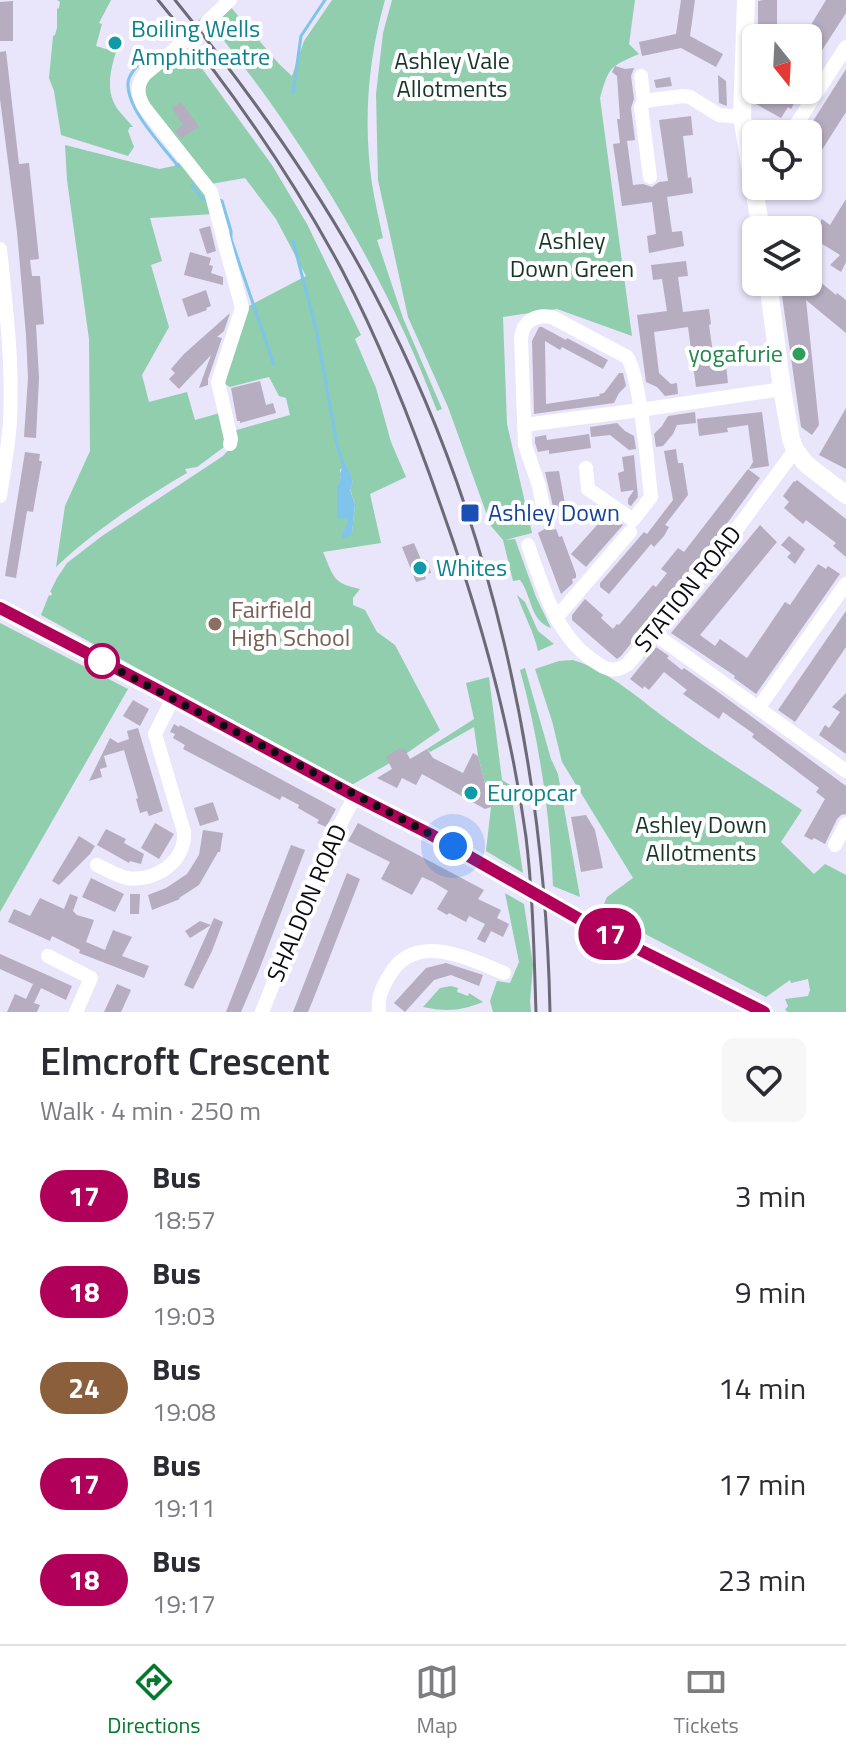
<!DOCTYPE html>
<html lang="en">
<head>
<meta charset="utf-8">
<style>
  body { margin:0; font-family:"Titillium Web",sans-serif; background:#f7f7f7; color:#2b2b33; height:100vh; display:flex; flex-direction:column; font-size:30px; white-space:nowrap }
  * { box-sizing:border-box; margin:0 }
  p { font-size:26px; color:#7c7c81 }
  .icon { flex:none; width:44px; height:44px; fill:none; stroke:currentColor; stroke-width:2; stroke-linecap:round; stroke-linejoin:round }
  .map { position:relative; height:1012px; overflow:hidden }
  .panel { display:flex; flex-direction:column; background:#fff; flex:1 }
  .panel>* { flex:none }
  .badge { padding:0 16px; border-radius:26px; font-size:28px; line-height:52px }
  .needle { width:52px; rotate:162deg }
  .tools { position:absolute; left:742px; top:24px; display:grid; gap:16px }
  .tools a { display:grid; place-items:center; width:80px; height:80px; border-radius:12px; background:#fff; box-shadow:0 2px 6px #0004; font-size:40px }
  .you { position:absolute; width:40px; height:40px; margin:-20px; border:6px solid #fff; border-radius:50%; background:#1a73e8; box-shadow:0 0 0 12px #1a73e833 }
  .map>.badge { position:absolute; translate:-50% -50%; box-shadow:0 0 0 4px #fff }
  .round { display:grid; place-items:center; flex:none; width:84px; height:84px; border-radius:12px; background:#f7f7f7 }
  .head { display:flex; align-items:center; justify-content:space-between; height:136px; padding:0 40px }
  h1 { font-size:38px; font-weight:600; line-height:60px }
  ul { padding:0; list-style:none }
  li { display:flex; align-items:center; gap:24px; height:96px; padding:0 40px }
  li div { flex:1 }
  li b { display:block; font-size:30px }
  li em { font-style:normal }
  li .badge { min-width:88px; font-weight:700; text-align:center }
  .tab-bar { display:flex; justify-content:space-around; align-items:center; height:112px; border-top:2px solid #e1e1e2; background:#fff; font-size:22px; color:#7c7c81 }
  .tab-bar a { display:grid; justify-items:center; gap:4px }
  .tab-bar .selected { color:#04782d }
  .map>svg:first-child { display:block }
</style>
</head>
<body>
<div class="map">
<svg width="846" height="1012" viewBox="0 0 846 1012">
  <rect width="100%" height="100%" fill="#e9e5fa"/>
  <g fill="#90cead" fill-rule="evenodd">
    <path d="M57 0H111L99 23 102 24 96 46 116 52C110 71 105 93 119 111 124 117 129 122 133 127H130L128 131 134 147 128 156 61 135 54 91 49 78 53 36 55 35 57 28V9L59 8 60 2Z"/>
    <path d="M332 0H385C368 59 363 122 372 184 375 202 379 220 383 238L377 240 403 318 442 409 437 411C398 306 337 197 272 105 252 77 231 50 210 22L229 5 279 64 292 76 304 41Z"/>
    <path d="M392 0H635L629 44 639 54C609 67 609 67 600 98L632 336 557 309 503 317 507 424 532 533 505 540 515 539 536 597 551 628C530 621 532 596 520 580L513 581 503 540 491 526 448 407 408 317 378 180 376 94 383 33Z"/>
    <path d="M185 45 272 165 307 224 361 335 355 339 376 388 391 442 406 477 370 494 381 543 323 552C334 577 332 583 360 589L353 598V605L365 610 377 632 395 645 440 730 407 753 350 786 41 615 49 595 51 596 52 593 50 592 57 578 67 563 102 536 223 456 232 446 233 431 290 415 286 398 279 396 269 377 230 387 223 383 245 308 306 276 276 219 245 178 211 184 145 100V80ZM344 466 347 467 353 482 350 489 355 504 352 533 341 535 348 524 347 514 346 518 337 513V486L341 480 340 470Z"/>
    <path d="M65 145 159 169 174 166 183 160 208 192 214 214 150 218 162 261 151 265 169 327 142 375 149 402 187 392 195 420 220 413 226 433 224 447 197 467 185 469 187 473C141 500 95 530 56 567L65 506 90 451 89 339 67 180Z"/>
    <path d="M517 595 525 602 538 631 554 644 538 651C535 635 523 612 517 595Z"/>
    <polygon points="0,623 128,689 0,912"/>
    <path d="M573 660C610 671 641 701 672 723 714 754 759 781 802 810L781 842 814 874 825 864 846 875V1012H788L785 1010 788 1006 785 999 808 996 810 990 808 979 791 983 790 980 766 997 601 911 607 897 633 878 562 762 552 721 535 669 559 661Z"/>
    <path d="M525 668 551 759 558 774 580 897 553 886C550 814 539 739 520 670Z"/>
    <polygon points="489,677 502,780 510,785 523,873 486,851 491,807 478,756 474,727 430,752 427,749 474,719 466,683"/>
    <polygon points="505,893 524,904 533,965 530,1001 531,1012 493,1012 490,1001 497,981 510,983 519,962"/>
    <path d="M451 986 458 988 457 992 468 996 469 993 483 1002C460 1011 447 1012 423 1007L440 988Z"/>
  </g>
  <polygon fill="#7fc4eb" points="346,466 348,468 353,482 350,490 355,504 352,534 343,539 341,535 348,522 346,518 340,519 337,516 337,486 341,479 340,474 342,467"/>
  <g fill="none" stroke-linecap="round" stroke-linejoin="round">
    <g stroke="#7fc4eb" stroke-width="3">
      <path d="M138 65C134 70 129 75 128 82 126 109 162 145 178 166"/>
      <polyline points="293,93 301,36 325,0"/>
      <polyline points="192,185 202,198 206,199"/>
      <polyline points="220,200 222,201 231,231 231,239 274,365"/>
      <polyline points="293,241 316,329 337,445 344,466"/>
    </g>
  </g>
  <g fill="#b6adc0">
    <polygon points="681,0 695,0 690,36 723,54 716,67 681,48 642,56 639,42 676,34"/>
    <polygon points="763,0 777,0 777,38 758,38 758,1"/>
    <polygon points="826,0 846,0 846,13 808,72 808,35 806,33"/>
    <polygon points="13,1 13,41 0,41 0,2"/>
    <polygon points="6,51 19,164 29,163 39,259 30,260 32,276 40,276 44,324 36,325 39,378 36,438 24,437 28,378 26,335 17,232 0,99 0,52"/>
    <polygon points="615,66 625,69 634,68 631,76 634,99 631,108 635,140 627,141 633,185 643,184 652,187 659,182 668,181 659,120 691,116 693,135 683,136 688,178 691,177 693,193 667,197 672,232 682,231 684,246 649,253 647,236 656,234 652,202 622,206 613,144 620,143 617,119 620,119 617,76 612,72"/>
    <polygon points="846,69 846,112 808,172 808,129"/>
    <polygon points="718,75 726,81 727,106 719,103"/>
    <polygon points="670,77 672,86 656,88 654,80"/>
    <polygon points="759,90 765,94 767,92 773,96 777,90 797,90 792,98 796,100 791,109 788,107 781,118 754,103 755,96"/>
    <polygon points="181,102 199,127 181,138 175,131 183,125 172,108"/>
    <polygon points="846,199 846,262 841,272 830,265 840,255 811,237 822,219 830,225"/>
    <polygon points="210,226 216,251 207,254 199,229"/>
    <polygon points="190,252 211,258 209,265 213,266 211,273 223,277 223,285 184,275"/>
    <polygon points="686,261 688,276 678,277 683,312 709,309 711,324 709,325 715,367 726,365 728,383 696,387 688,327 654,332 659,373 671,384 677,383 678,394 665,396 657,387 646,382 637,315 667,311 662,279 653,280 651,265"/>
    <polygon points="808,272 836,295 837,293 846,300 846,333 806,300 819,425 812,435 801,427 780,282 808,282"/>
    <polygon points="206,290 211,306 206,308 207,310 188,317 182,299"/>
    <polygon points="230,313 224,331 217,337 222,338 208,379 208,385 199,388 211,355 179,389 169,379 175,373 171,369 184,354"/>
    <polygon points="539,327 542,327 566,340 567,338 608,360 603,369 562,347 560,350 545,341 546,404 600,396 599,394 604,393 619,373 623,373 626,386 619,393 614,403 534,414 532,341"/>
    <polygon points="260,381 266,405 273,403 276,413 240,423 240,421 237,421 231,388"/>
    <polygon points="846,408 846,469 819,455"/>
    <polygon points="695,412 696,423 677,425 673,434 663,446 656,447 654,434 662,426 668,416"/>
    <polygon points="762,412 769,466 749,469 753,462 748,425 727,428 728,432 699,436 697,419"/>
    <polygon points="617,423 625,431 634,436 636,449 629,450 610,435 591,437 590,427"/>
    <polygon points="589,434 591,448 549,454 549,450 538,452 535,443 535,437 546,435 547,440"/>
    <polygon points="676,449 678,463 683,463 688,495 665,525 669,527 664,536 654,547 651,544 609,594 600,587 600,583 644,532 647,534 673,500 664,451"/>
    <polygon points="25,452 40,454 39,461 42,461 33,512 27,511 16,578 5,576"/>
    <polygon points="634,455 638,497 631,506 628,504 628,499 634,490 621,492 618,473 624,471 622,457"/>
    <polygon points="748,469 760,478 728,522 621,656 617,659 572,620 572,615 585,599 603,615 601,618 613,629 617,624 619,625 653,585 656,587 667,573 661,569 678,548 684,552"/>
    <polygon points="559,471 566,510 554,511 545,472"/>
    <polygon points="797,480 846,519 846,557 833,546 836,543 806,520 803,524 784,508 789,502 783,496 794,481 795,482"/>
    <polygon points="607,514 623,525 586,567 571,554"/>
    <polygon points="551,525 553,530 556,529 559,537 562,536 576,574 576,578 572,579 573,583 561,594 538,533"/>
    <polygon points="760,525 777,542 700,635 715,646 720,639 747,658 785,602 790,605 818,564 826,569 828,566 840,574 756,694 734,678 735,676 671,633"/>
    <polygon points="789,536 805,549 795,564 787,557 791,553 781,545"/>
    <polygon points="414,543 422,562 427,560 431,573 424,574 426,579 416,582 402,547"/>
    <polygon points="846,611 846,647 795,722 778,710"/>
    <polygon points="656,647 669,656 667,658 682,670 684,668 718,692 846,786 846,814 841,815 837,819 825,844 814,838 812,840 804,836 825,799 816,792 819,788 752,737 754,734 723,712 719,719 683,694 687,690 664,672 649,690 644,686 643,689 630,679"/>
    <polygon points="846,693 846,754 819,735 825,725 829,728 840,712 832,707"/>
    <polygon points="133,700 149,709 140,726 123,716"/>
    <polygon points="174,724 179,727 180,725 336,809 326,827 317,823 319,820 298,808 299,805 282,796 280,800 183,749 185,745 173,738 175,734 170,732"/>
    <polygon points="138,728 163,811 149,816 147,811 140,813 136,799 138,798 124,750 104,756 107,767 100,769 102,777 89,781 110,738 118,743 129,739 127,731"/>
    <polygon points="400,748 401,750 404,748 410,759 427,749 433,758 463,773 473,753 478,756 491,807 485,809 422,774 416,785 402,778 397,788 377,778 392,769 386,757"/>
    <polygon points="213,802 219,820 200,826 194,808"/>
    <polygon points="586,815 595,830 603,868 581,872 571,817"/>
    <polygon points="155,823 174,834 159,859 141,848"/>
    <polygon points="358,823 484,890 478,899 501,910 497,918 509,924 503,937 491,931 485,943 477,939 485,924 469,916 466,922 449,913 447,915 437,909 448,891 433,882 422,877 412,895 381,879 390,862 348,841"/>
    <polygon points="106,829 126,839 124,843 144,854 141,864 130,861 129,863 97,845"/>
    <polygon points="203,830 223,833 220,852 218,852 199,885 179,898 180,899 152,910 148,895 166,888 187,874 199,855"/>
    <polygon points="79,836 95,846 90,854 59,885 52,881"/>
    <polygon points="291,845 305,850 259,970 241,1012 226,1012"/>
    <polygon points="347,873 360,879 313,1000 308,1012 293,1012"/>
    <polygon points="91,878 124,894 115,912 82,897"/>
    <polygon points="70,894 78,897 73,911 77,915 94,920 86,942 105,950 113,930 132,937 122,956 149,966 144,978 79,953 80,950 52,936 50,941 8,922 14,909 30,916 40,898 64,909"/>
    <polygon points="130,894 140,894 139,914 130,914"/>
    <polygon points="214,918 223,922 212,951 193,989 184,985"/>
    <polygon points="200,921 211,925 190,938 185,931"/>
    <polygon points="0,954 72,986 66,1000 41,988 34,1003 40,1005 37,1012 7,1012 15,994 26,999 33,984 0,969"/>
    <polygon points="446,963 483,975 479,986 451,975 434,980 405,1012 394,1003 426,968"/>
    <polygon points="117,984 131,990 121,1012 104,1012"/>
  </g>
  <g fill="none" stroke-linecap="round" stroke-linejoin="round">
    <polyline stroke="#c8c4d7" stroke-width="14" stroke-dasharray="14 7" stroke-linecap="butt" points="185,41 207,22"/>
    <g stroke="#fff" stroke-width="14">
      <polyline points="207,22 230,0"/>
      <path d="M185 41 145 74C136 85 137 95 144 107L211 192 242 308 218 382 231 439 230 444"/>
      <polyline points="641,76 644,101 641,107 650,177"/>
      <polyline points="644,101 683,96 690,97 719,115 742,117"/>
      <polyline points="790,134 846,47"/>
      <path d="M0 249C6 306 13 364 10 422 8 447 4 471 0 496"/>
      <polyline points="524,425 640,410 782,389"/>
      <path d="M544 512 539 486 525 445 521 338C523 321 535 314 552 317L627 357C640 374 648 470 651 497L633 520 588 489 586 468"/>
      <path d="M528 545C543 587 555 635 594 661 606 670 615 673 628 664L736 530 795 450"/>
      <polyline points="556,618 630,532"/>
      <polyline points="652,632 846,771"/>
      <polyline points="759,707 846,584"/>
      <polyline points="835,845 846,824"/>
      <path d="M97 865C107 870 117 876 127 878 155 882 186 862 184 832L155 734 173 698"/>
      <polyline points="48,956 91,978 76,1012"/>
      <polyline points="262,1012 325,853 355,796"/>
      <path d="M379 1012C377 998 382 988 389 976 415 930 469 959 504 973"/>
    </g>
    <g stroke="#fff" stroke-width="18">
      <polyline points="746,0 742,117 761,230"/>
      <polyline points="768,282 782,389 791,439 795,450 806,464 846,495"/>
      <polyline points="0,608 173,698 355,796 430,834 588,924 764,1012"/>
    </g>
    <g stroke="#6c6a77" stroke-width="3">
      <path d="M158 0C228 84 290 173 342 270 383 348 415 431 444 515 481 619 511 727 526 837 533 895 534 954 536 1012"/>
      <path d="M175 0C250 92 320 189 375 295 491 515 545 764 550 1012"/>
    </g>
  </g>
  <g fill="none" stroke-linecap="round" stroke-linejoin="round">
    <defs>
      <polyline id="line" points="0,608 156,689 355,796 430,834 588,924 764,1012"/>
    </defs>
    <use href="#line" stroke="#fff" stroke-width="18"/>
    <use href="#line" stroke="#b10059" stroke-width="12"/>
    <polyline stroke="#0c0b12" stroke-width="8" stroke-dasharray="0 14.4" points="102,661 99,660 453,846"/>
  </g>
  <g fill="#0f9aa8" stroke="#fff" stroke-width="3">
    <circle cx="115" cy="43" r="8"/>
    <circle cx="420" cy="568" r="8"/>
    <circle cx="471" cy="793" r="8"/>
  </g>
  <circle fill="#2e9e5b" stroke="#fff" stroke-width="3" cx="799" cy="354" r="8"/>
  <rect fill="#1a4fb4" stroke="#fff" stroke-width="3" x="460" y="503" width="20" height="20" rx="4"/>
  <circle fill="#8d6e63" stroke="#fff" stroke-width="3" cx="215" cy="624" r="8"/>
  <circle fill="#fff" stroke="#b10059" stroke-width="4" cx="102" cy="661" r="16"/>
  <g text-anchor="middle" stroke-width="8" stroke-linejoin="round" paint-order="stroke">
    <g font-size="24" fill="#0d838f" stroke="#fff" text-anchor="start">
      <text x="131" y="37">Boiling Wells<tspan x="131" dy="28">Amphitheatre</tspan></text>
      <text x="436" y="576">Whites</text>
      <text x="487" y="801">Europcar</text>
    </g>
    <g font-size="24" fill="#163627" stroke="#fff">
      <text x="452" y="69">Ashley Vale<tspan x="452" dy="28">Allotments</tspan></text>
      <text x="572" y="249">Ashley<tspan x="572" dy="28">Down Green</tspan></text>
      <text x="701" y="833">Ashley Down<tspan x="701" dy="28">Allotments</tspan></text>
    </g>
    <g font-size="24" fill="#27864d" stroke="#fff" text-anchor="end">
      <text x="783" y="362">yogafurie</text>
    </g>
    <g font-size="24" fill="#164399" stroke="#fff" text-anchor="start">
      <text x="488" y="521">Ashley Down</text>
    </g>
    <g font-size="24" fill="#0c0b12" stroke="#fff">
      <text transform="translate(688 589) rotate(-51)" y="8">STATION ROAD</text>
      <text transform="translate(307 903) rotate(-67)" y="8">SHALDON ROAD</text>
    </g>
    <g font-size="24" fill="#785e54" stroke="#fff" text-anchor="start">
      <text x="231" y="618">Fairfield<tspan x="231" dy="28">High School</tspan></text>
    </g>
  </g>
</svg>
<div class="tools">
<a><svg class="needle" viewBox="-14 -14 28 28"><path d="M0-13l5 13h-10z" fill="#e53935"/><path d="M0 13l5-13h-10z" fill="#7c7c81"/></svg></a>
<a><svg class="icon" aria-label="locate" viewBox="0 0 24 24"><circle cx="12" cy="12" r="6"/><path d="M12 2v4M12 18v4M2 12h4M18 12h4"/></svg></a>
<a><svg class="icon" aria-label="layers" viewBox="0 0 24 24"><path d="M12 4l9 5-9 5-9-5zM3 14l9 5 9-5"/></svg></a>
</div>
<div class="you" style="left:453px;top:846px"></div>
<b class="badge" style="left:610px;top:934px;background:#b10059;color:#fff">17</b>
</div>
<section class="panel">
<div class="head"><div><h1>Elmcroft Crescent</h1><p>Walk · 4 min · 250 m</p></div><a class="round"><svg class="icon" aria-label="heart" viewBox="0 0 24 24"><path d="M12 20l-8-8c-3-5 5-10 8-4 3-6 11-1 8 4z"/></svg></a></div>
<ul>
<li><span class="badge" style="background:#b10059;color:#fff">17</span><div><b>Bus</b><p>18:57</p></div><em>3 min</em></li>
<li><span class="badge" style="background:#b10059;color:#fff">18</span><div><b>Bus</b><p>19:03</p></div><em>9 min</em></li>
<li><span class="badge" style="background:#8b5e3c;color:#fff">24</span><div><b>Bus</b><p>19:08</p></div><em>14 min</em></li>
<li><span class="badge" style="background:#b10059;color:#fff">17</span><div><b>Bus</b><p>19:11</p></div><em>17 min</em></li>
<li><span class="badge" style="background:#b10059;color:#fff">18</span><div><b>Bus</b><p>19:17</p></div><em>23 min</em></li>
</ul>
</section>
<nav class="tab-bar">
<a class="selected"><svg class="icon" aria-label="directions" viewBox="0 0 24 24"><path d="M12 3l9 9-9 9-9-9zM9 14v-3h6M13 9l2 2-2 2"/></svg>Directions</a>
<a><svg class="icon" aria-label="map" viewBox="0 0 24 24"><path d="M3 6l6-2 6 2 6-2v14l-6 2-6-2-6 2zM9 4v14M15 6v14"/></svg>Map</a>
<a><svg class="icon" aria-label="tickets" viewBox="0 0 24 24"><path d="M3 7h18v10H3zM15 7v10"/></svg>Tickets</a>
</nav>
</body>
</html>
